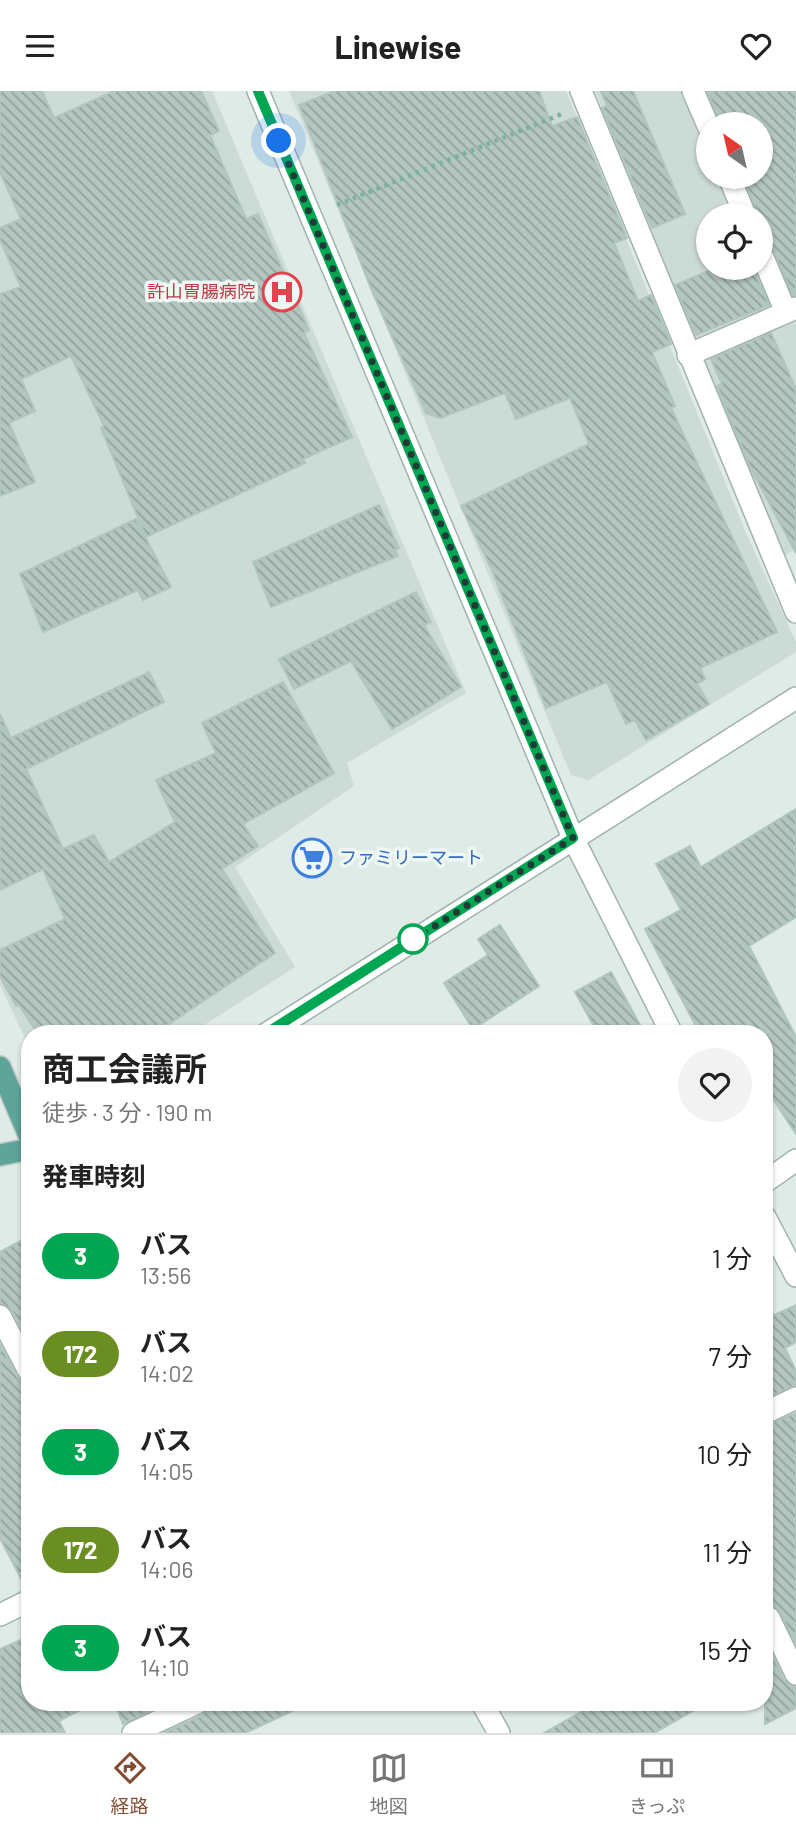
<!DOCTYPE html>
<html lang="ja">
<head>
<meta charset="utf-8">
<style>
  body { margin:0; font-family:Barlow,"Noto Sans JP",sans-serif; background:#f2f2f2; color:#222; height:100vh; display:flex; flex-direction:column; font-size:26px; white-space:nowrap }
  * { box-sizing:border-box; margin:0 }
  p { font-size:23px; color:#767676 }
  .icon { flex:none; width:38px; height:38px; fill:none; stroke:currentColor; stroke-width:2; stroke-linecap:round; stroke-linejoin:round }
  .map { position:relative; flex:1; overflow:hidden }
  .details { position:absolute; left:21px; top:934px; width:752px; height:686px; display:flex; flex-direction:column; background:#fff; border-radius:28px; box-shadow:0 2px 5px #0004 }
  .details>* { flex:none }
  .badge { padding:0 14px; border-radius:23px; font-size:24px; line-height:46px }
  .needle { width:46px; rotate:326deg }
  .buttons { position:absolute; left:696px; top:21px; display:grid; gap:14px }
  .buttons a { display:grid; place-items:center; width:77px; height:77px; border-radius:50%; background:#fff; box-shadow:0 2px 5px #0004; font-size:35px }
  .you { position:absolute; width:35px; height:35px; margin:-18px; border:5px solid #fff; border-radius:50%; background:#1a73e8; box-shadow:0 0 0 10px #1a73e833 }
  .map>.badge { position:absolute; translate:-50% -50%; box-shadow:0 0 0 4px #fff }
  h2 { padding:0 21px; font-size:26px; line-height:63px }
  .round { display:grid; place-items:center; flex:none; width:74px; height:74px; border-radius:37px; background:#f2f2f2 }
  .summary { display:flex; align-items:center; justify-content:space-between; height:119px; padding:0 21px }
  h1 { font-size:33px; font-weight:700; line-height:52px }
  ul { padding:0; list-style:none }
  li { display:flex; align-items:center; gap:21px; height:98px; padding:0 21px }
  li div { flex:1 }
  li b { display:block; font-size:26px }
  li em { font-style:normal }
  li .badge { min-width:77px; font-weight:700; text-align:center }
  header { display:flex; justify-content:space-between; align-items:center; height:91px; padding:0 21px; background:#fff; font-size:32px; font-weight:700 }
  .menu { display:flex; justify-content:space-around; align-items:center; height:98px; border-top:2px solid #e0e0e0; background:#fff; font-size:19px; color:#767676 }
  .menu a { display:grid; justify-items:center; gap:4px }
  .menu .selected { color:#854e34 }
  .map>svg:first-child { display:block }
</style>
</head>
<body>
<header><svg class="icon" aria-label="menu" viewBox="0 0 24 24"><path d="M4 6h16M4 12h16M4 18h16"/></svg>Linewise<svg class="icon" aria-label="heart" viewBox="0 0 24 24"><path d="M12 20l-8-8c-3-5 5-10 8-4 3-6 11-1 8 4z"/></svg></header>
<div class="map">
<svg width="796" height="1642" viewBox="0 0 796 1642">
  <defs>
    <pattern id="building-back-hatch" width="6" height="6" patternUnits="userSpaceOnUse" patternTransform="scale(1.75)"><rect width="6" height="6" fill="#b3c6bf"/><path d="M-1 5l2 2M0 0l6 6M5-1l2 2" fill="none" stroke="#91a29c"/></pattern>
  </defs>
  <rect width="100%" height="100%" fill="#deebe6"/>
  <g fill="#ccdbd5" fill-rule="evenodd">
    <polygon points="0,0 212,0 466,602 347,672 354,695 235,776 295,876 190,943 30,943 30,958 0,894"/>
    <polygon points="289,0 566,0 746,442 796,551 796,561 588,689 571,684"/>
    <path d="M595 0H796V458L784 465ZM709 33H761V86H709ZM709 124H761V177H709Z"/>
  </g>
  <g fill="url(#building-back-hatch)" stroke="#b0c5be" stroke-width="2">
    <polygon points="0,0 42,0 54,27 114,0 201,0 219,40 210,44 246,128 258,123 309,239 304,242 352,346 303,368 305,372 146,446 101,337 104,335 71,265 21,288 35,320 9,332 35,391 0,405 0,203 21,196 0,149 0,137 21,128 0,81"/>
    <polygon points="335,0 539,0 552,35 577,26 627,147 614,152 638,210 651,204 671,253 652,261 675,315 671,317 777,541 700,577 705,588 697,593 709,613 646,649 635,629 626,633 607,591 546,617 491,477 461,415 589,353 570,307 516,328 505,302 440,327 426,322 372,200 299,14"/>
    <polygon points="601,0 633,0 685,123 652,137 602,17 607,15"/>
    <polygon points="707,0 796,0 796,204 793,205 770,152 761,124 758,124 743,86 761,86 761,33 721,33"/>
    <polygon points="715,177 753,177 769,214 696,244 675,194"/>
    <polygon points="771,242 796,298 796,462 750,376 717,295 722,293 711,268"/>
    <polygon points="379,414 399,457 395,458 398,465 271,516 253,471"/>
    <polygon points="136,428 171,496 143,509 138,499 43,541 20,483"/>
    <polygon points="416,501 431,531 424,534 461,596 392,638 351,570 294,598 279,568"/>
    <polygon points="149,581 164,611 26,678 63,758 94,744 109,771 175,731 156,689 216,662 202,632 283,591 334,682 243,733 258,755 222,778 275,862 154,943 38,943 19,914 16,915 0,885 0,859 65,828 43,778 0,799 0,623 11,647"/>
    <polygon points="796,718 796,826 749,855 796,946 796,1043 765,996 765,943 700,943 645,838 681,819 656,773 690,755 701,776"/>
    <polygon points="500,834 539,895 473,938 444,892 488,864 478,848"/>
    <polygon points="611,881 645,943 598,943 575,901"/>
    <polygon points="30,1145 30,1253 11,1218 0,1212 0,1161"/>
    <polygon points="796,1214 796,1251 785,1257 796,1280 796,1294 765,1308 765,1215 770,1226"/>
    <polygon points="0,1253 19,1289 30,1295 30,1496 26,1497 0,1447"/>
    <polygon points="796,1322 796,1553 780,1521 776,1516 765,1515 765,1335"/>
    <polygon points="30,1545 30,1612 93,1612 59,1630 65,1642 0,1642 0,1558"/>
    <polygon points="765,1548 784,1589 796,1596 796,1617 765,1633"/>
    <polygon points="115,1612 167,1612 123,1633"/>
    <polygon points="210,1612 309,1612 245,1642 164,1642 203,1624"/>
    <polygon points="597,1612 707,1612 654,1642 544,1642"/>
  </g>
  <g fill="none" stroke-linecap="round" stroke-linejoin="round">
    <defs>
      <g id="minor">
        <polyline points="258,0 573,747 672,943"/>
        <polyline points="581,0 796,521"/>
        <polyline points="693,0 709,37"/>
        <polyline points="729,86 745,124"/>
        <polyline points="761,162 786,221"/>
        <polyline points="688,264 796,217"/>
        <polyline points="266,943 796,607"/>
        <polyline points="765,1091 796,1069"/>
        <polyline points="765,1126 796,1185"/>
        <polyline points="0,1225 30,1282"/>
        <polyline points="765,1322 796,1307"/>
        <polyline points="0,1524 30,1509"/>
        <polyline points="769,1527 796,1583"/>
        <polyline points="482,1612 499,1642"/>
        <polyline points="133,1642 197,1612"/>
      </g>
      <g id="major">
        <polyline points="0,976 30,1047"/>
        <polyline points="0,1064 30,1058"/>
      </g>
    </defs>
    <use href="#minor" stroke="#a1b3ae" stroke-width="24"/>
    <use href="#major" stroke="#c0c8c7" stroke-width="24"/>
    <polyline stroke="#7bb1a5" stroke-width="4.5" stroke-dasharray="3.5 5" stroke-linecap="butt" points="337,114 562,23"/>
    <use href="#minor" stroke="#fff" stroke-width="21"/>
    <use href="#major" stroke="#5ea498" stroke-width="21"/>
  </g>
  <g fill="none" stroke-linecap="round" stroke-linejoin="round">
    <defs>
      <polyline id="line" points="258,0 573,747 265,943"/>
    </defs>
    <use href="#line" stroke="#fff" stroke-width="16"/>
    <use href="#line" stroke="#00a651" stroke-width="10"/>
    <polyline stroke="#1e3c36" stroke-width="7" stroke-dasharray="0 12.6" points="279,50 573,747 408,852 413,848"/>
  </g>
  <defs>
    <symbol id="hospital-ring" viewBox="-11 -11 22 22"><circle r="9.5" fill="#eef7f4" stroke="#e0444e" stroke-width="1.5"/><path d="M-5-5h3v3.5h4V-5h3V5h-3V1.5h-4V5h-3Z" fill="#e0444e"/></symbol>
    <symbol id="supermarket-ring" viewBox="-11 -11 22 22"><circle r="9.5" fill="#eef7f4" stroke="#3f7fe0" stroke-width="1.5"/><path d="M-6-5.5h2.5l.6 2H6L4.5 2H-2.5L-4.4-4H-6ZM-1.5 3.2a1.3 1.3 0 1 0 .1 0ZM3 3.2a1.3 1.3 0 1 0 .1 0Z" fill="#3f7fe0"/></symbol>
  </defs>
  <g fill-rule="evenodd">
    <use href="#hospital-ring" x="260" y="179" width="44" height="44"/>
    <use href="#supermarket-ring" x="290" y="745" width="44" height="44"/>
  </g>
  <circle fill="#fff" stroke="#00a651" stroke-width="3.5" cx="413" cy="848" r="14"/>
  <g text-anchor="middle" stroke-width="7" stroke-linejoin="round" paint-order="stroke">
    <g font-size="18" fill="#be3a42" stroke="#eef7f4" text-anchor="end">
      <text x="255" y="207">許山胃腸病院</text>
    </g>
    <g font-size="18" fill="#366cbe" stroke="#eef7f4" text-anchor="start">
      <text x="339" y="773">ファミリーマート</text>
    </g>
  </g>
</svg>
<div class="buttons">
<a><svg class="needle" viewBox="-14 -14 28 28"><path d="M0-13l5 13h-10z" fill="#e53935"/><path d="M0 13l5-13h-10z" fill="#767676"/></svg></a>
<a><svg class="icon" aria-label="locate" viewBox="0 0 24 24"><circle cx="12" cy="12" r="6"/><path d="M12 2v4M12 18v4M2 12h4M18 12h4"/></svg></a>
</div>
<div class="you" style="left:279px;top:50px"></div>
<section class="details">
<div class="summary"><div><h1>商工会議所</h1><p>徒歩 · 3 分 · 190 m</p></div><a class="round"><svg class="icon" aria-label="heart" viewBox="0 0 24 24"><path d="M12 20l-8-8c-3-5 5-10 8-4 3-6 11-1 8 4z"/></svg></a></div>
<h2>発車時刻</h2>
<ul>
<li><span class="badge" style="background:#00a651;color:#fff">3</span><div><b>バス</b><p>13:56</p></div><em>1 分</em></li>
<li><span class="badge" style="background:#6b8e23;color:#fff">172</span><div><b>バス</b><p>14:02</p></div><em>7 分</em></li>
<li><span class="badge" style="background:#00a651;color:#fff">3</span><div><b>バス</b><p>14:05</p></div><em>10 分</em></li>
<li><span class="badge" style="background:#6b8e23;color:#fff">172</span><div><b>バス</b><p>14:06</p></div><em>11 分</em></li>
<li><span class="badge" style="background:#00a651;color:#fff">3</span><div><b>バス</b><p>14:10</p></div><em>15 分</em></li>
</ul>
</section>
</div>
<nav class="menu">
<a class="selected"><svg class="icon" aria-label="directions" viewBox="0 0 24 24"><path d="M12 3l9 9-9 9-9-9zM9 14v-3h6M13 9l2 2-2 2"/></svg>経路</a>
<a><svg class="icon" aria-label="map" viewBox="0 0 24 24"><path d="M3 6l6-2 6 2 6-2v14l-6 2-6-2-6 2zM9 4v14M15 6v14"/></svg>地図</a>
<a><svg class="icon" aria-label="tickets" viewBox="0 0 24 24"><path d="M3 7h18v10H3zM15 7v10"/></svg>きっぷ</a>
</nav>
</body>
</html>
